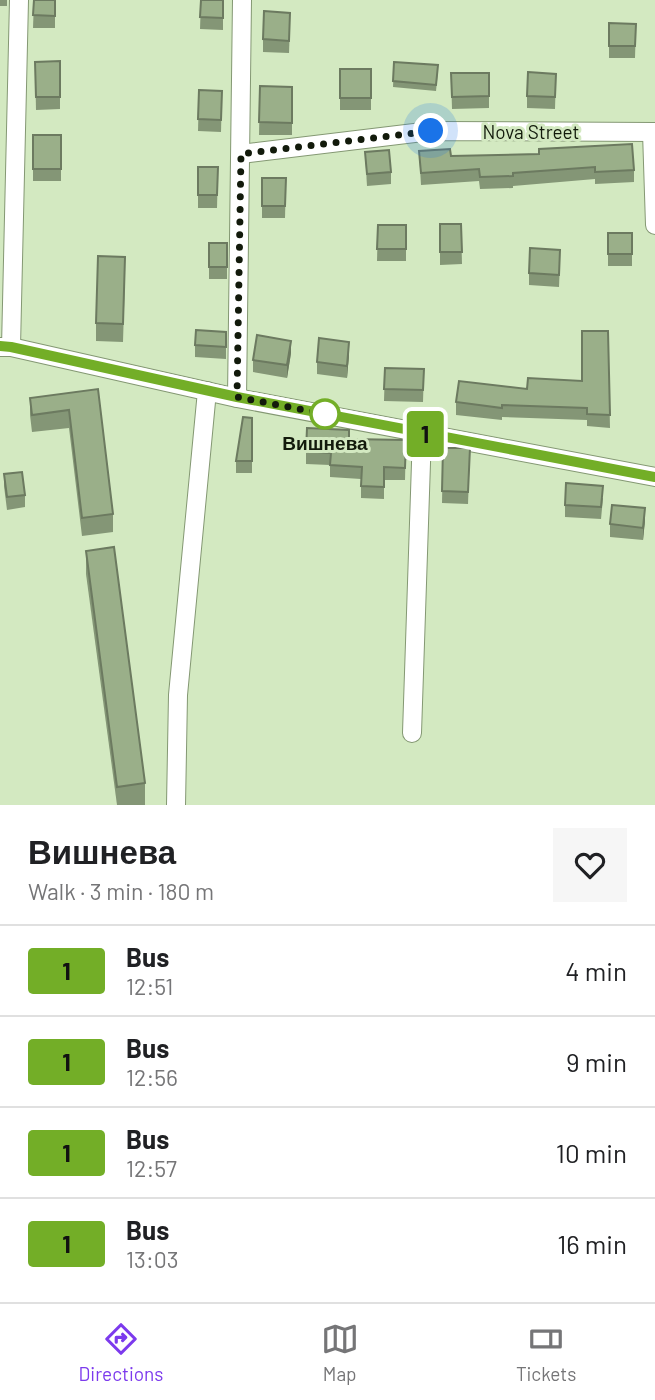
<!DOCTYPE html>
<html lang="en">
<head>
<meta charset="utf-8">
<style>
  body { margin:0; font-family:Barlow,sans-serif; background:#f6f6f6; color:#202124; height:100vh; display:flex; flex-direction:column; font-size:26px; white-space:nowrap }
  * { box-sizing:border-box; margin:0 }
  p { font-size:23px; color:#757577 }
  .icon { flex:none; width:38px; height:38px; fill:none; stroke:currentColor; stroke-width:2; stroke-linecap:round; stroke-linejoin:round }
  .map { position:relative; height:805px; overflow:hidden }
  .panel { display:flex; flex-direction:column; background:#fff; flex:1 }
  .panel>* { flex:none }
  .badge { padding:0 14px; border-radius:5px; font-size:24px; line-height:46px }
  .you { position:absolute; width:35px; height:35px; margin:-18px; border:5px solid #fff; border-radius:50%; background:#1a73e8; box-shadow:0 0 0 10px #1a73e833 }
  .map>.badge { position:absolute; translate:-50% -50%; box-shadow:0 0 0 4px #fff }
  .round { display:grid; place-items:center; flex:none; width:74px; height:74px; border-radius:0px; background:#f6f6f6 }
  .head { display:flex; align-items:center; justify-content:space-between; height:119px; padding:0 28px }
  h1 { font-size:33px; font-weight:700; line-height:52px }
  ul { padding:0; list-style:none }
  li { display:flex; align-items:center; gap:21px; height:91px; padding:0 28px; border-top:2px solid #e0e0e0 }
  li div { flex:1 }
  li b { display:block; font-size:26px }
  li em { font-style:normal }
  li .badge { min-width:77px; font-weight:700; text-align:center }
  .tabs { display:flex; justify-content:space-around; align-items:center; height:98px; border-top:2px solid #e0e0e0; background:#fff; font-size:19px; color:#757577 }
  .tabs a { display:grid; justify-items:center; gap:4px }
  .tabs .current { color:#7c3aed }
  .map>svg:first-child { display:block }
</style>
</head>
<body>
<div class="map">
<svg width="655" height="805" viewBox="0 0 655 805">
  <rect width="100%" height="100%" fill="#d3e9c1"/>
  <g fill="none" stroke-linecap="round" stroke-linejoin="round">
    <defs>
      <g id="minor">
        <polyline points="652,132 655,225"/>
        <polyline points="241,154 431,131 655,132"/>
        <polyline points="0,347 11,347 237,398 655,477"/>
        <polyline points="11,347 19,0"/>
        <polyline points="237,398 242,0"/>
        <polyline points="412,733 422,433"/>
        <polyline points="176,805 178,695 207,391"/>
      </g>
    </defs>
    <use href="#minor" stroke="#849873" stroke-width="20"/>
    <use href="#minor" stroke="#fff" stroke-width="18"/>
  </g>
  <g fill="#849676">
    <rect x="0" y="0" width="7" height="6"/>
    <polygon points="34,0 55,0 55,28 33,28"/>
    <polygon points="201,0 223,0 223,30 200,29"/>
    <polygon points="609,23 636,24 635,58 609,58"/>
    <polygon points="290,25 289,53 263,52 263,39"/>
    <polygon points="60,61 60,109 36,110 35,62"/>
    <polygon points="394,62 438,71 436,91 393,87"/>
    <rect x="340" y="69" width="31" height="41"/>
    <polygon points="451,73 489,73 489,108 452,109"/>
    <polygon points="556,74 555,109 527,108 527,96"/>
    <polygon points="260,86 292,87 292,135 259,135"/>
    <polygon points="199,90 222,91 221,132 198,131"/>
    <rect x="33" y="135" width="28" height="46"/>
    <polygon points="419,151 451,156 634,170 634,182 595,184 595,179 513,186 513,188 480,189 479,181 421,185"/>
    <polygon points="365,152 391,172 391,184 367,186"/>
    <polygon points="198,167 218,167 217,208 198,208"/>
    <polygon points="262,178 286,178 285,218 262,218"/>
    <polygon points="440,224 461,224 462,264 440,265"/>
    <polygon points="378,225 406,225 406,261 377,261"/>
    <rect x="608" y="233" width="24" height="33"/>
    <rect x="209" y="243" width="18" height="36"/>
    <polygon points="560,262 559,287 529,285 529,273"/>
    <polygon points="125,275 123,342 96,341 96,323"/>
    <polygon points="608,331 610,428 587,426 587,420 502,417 502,420 456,415 456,402 527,389 582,381"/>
    <polygon points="226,332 226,359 195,357 195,345"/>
    <polygon points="291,353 287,378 253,372 253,360"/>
    <polygon points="349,354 347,378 317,374 317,362"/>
    <polygon points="385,368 424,369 423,402 384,401"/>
    <polygon points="98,389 113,514 113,532 82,536 69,428 32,432 30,415 30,398"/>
    <polygon points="252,418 252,473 236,473 236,461"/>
    <polygon points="349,439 406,440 405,480 384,480 384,499 361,498 361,479 330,477 330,465 306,464 306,451"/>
    <polygon points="443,448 470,448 468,504 442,503"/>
    <polygon points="4,474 25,495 25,507 7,510 4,486"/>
    <polygon points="603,498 601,519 565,517 565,505"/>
    <polygon points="645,520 643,540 610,537 610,524"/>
    <polygon points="86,551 145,783 145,805 117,805 86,574"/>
  </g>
  <g fill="#6c7a60">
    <polygon points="291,341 291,353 287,378 287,365"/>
    <polygon points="349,342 349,354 347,378 347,366"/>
    <polygon points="645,508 645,520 643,540 643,528"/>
  </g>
  <g fill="#9aaf89" stroke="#6c7a60" stroke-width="2">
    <polygon points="34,0 55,0 55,16 33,15"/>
    <polygon points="201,0 223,0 223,18 200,17"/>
    <polygon points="264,11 290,13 289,41 263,39"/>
    <polygon points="609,23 636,24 635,46 609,46"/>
    <polygon points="60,61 60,97 36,97 35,62"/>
    <polygon points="394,62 438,65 436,85 393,81"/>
    <rect x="340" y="69" width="31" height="29"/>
    <polygon points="528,72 556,74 555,97 527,96"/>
    <polygon points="451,73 489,73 489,96 452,97"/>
    <polygon points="260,86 292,87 292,123 259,122"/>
    <polygon points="199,90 222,91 221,120 198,119"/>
    <rect x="33" y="135" width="28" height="34"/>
    <polygon points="632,144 634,170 595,172 595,167 513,173 513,176 480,177 479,169 421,173 419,151 450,149 451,156 539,154 539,149"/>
    <polygon points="389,150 391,172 367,174 365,152"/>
    <polygon points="198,167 218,167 217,195 198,195"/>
    <polygon points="262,178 286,178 285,206 262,206"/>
    <polygon points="440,224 461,224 462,252 440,252"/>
    <polygon points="378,225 406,225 406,249 377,249"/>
    <rect x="608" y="233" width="24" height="21"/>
    <rect x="209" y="243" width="18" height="24"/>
    <polygon points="530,248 560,250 559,275 529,273"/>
    <polygon points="98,256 125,257 123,324 96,323"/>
    <polygon points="196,330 226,332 226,347 195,345"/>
    <polygon points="582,331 608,331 610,415 587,414 587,408 502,405 502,408 456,402 459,381 527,389 528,378 582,381"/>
    <polygon points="257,335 291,341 287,365 253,360"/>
    <polygon points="319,338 349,342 347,366 317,362"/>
    <polygon points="385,368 424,369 423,390 384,389"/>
    <polygon points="98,389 113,514 82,518 69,410 32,415 30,398"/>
    <polygon points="243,417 252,418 252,461 236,461"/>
    <polygon points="307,428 349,430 349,439 406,440 405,468 384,467 384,487 361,486 362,467 330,465 331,453 306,451"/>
    <polygon points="443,448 470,448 468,492 442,491"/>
    <polygon points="22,472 25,495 7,497 4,474"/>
    <polygon points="566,483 603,486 601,507 565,505"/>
    <polygon points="612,505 645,508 643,528 610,524"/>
    <polygon points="114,547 145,783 117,787 86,551"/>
  </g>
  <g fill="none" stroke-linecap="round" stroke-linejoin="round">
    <defs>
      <polyline id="line" points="0,346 11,347 237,397 655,477"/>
    </defs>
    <use href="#line" stroke="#fff" stroke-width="16"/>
    <use href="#line" stroke="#73ae27" stroke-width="10"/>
    <polyline stroke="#121a0b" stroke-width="7" stroke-dasharray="0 12.6" points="325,414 237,397 241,154 431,131"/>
  </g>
  <circle fill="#fff" stroke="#73ae27" stroke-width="3.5" cx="325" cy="414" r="14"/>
  <g text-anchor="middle" stroke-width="6" stroke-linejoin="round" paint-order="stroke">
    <g font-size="19" fill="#121a0b" stroke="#d3e9c1">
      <text x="531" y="139">Nova Street</text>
    </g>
    <g font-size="19" font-weight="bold" fill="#121a0b" stroke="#d3e9c1">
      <text x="325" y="450">Вишнева</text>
    </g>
  </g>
</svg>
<div class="you" style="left:431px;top:131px"></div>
<b class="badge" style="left:425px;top:434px;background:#73ae27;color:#111">1</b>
</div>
<section class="panel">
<div class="head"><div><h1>Вишнева</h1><p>Walk · 3 min · 180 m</p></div><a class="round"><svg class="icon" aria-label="heart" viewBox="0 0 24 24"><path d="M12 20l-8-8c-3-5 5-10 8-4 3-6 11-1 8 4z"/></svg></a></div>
<ul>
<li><span class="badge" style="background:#73ae27;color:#111">1</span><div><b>Bus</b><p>12:51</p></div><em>4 min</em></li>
<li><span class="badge" style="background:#73ae27;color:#111">1</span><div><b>Bus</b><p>12:56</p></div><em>9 min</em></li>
<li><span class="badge" style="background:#73ae27;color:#111">1</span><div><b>Bus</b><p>12:57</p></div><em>10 min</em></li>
<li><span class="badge" style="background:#73ae27;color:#111">1</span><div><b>Bus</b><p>13:03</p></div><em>16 min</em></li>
</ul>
</section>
<nav class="tabs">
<a class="current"><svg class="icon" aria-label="directions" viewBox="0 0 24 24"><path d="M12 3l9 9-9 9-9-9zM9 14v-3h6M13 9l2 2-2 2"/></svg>Directions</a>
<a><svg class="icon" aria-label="map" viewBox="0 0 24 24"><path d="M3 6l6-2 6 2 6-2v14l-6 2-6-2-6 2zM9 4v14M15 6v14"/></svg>Map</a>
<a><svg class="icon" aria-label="tickets" viewBox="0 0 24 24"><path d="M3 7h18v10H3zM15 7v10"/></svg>Tickets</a>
</nav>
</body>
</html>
